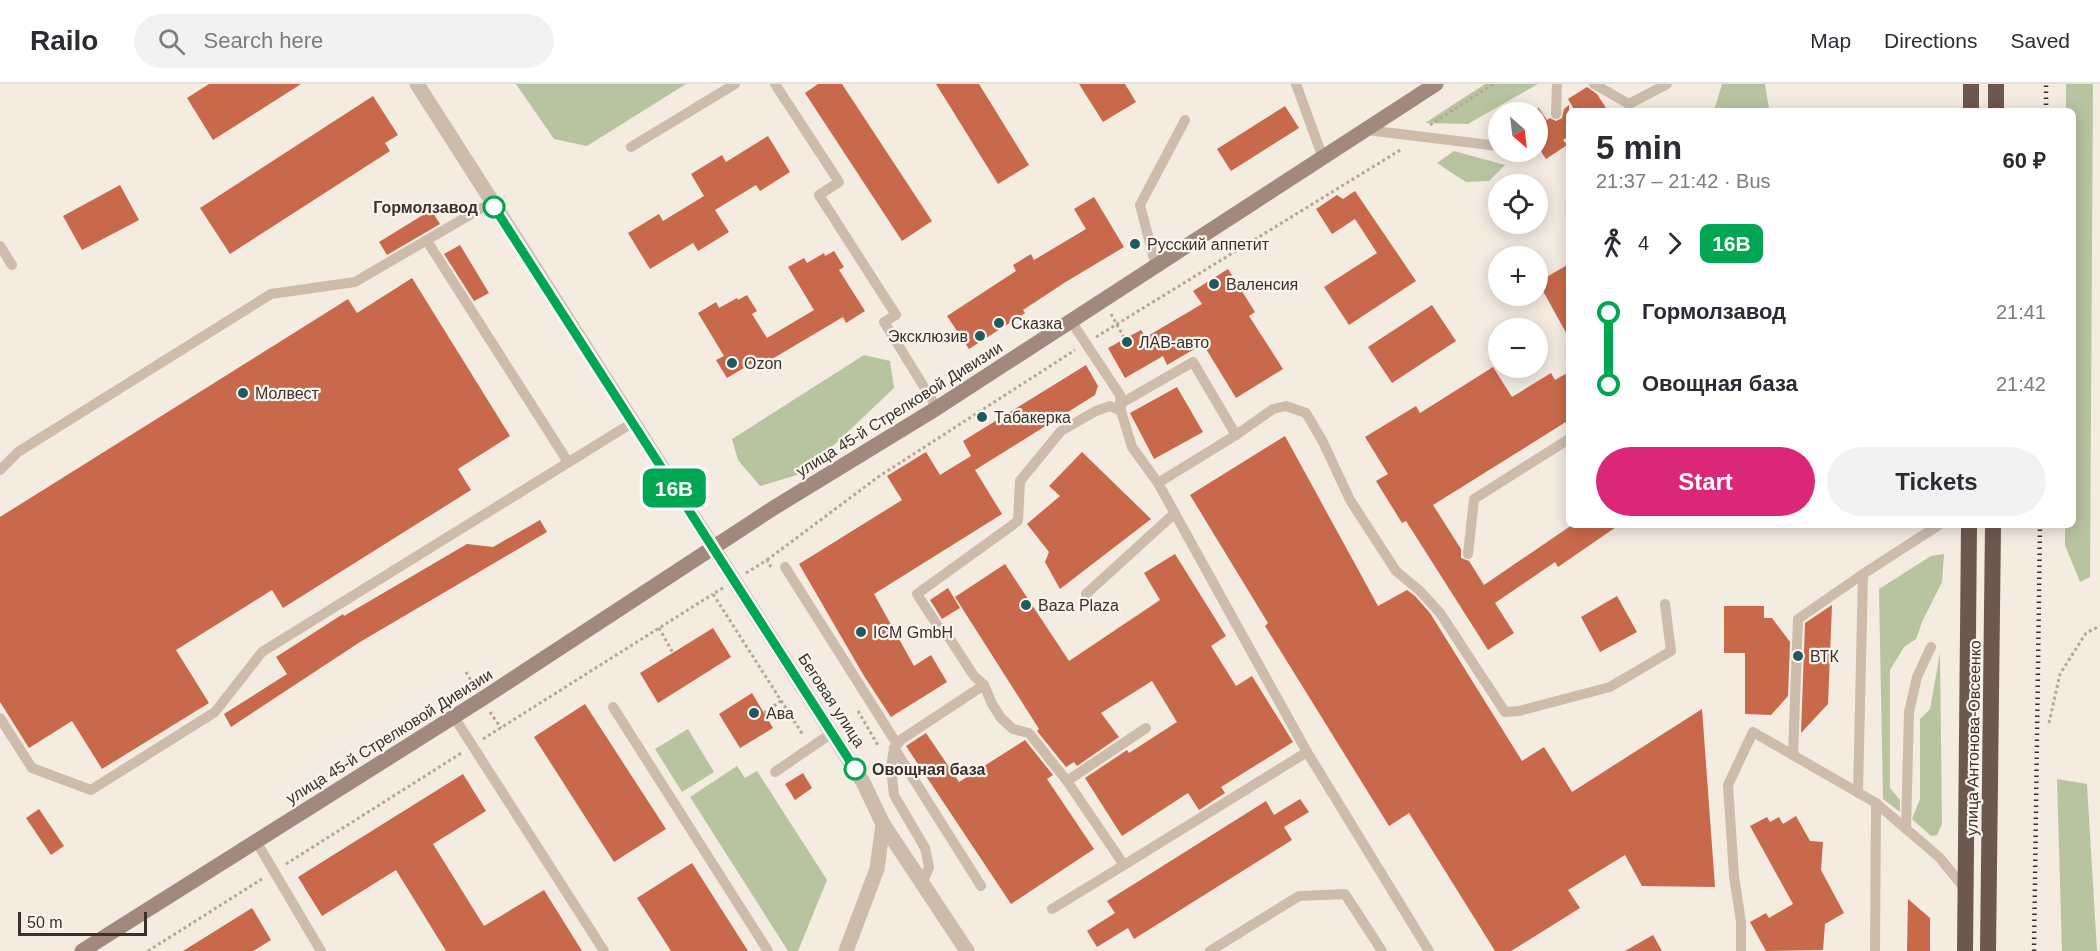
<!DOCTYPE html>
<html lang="en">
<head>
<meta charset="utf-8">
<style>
  body { margin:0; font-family:Arial,sans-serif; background:#f2f2f3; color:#2b2b33; height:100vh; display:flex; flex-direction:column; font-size:22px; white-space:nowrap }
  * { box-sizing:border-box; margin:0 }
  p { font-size:20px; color:#7c7c81 }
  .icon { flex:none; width:33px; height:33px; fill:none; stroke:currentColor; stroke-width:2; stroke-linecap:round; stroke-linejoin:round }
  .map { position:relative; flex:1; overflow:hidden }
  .drawer { position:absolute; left:1566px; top:24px; width:510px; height:420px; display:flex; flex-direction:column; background:#fff; border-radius:9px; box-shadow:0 3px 15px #0003 }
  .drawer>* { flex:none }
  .badge { padding:0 12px; border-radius:9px; font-size:21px; line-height:39px }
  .needle { width:39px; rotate:152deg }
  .controls { position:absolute; left:1488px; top:18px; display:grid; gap:12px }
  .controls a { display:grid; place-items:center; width:60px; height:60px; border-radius:50%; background:#fff; box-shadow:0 3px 15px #0003; font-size:30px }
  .scale { position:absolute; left:18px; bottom:15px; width:129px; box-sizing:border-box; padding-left:6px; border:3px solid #3b302b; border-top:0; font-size:16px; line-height:21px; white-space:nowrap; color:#3b302b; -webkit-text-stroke:4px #fbf5ee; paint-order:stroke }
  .map>.badge { position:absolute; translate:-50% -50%; box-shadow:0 0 0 3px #fff }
  .legs { display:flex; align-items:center; gap:9px; height:66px; padding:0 30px; font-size:20px }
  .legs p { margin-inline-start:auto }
  .summary { display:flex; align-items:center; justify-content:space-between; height:102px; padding:0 30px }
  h1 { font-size:33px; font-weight:700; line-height:45px }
  .button { display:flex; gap:12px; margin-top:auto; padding:12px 30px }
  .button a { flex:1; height:69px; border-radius:36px; background:#db2777; color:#fff; font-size:24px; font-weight:700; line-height:69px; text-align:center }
  .button a+a { background:#f2f2f3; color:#2b2b33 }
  ul { padding:0 30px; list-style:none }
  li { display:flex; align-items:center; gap:21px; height:72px; font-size:22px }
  li i { display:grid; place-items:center; width:9px; height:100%; margin:0 8px; background:currentColor }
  li i::after { content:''; width:15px; height:15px; margin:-8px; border:4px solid; border-radius:50%; background:#fff }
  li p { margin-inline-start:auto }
  li:first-child i { background:linear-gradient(#0000 50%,currentColor 0) }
  li:last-child i { background:linear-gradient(currentColor 50%,#0000 0) }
  header { display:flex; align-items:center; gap:36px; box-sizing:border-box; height:84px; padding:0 30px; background:#fff; border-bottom:2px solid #e1e1e2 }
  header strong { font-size:28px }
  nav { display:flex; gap:33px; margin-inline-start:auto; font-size:21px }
  .search { width:420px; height:54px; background:#f2f2f3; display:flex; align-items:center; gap:15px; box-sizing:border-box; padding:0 21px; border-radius:33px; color:#7c7c81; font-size:22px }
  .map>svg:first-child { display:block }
</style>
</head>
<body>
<header>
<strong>Railo</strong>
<div class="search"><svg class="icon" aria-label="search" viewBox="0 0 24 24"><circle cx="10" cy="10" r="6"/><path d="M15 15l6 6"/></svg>Search here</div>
<nav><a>Map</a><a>Directions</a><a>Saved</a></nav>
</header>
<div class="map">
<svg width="2100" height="867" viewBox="0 0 2100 867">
  <rect width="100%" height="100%" fill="#f4ebe1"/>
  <g fill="#b8c4a0">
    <polygon points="516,0 686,0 587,62 554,55"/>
    <polygon points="1485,0 1538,0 1468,40 1425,39"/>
    <polygon points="1722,0 1765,0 1769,25 1771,27 1714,27"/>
    <polygon points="2066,0 2093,0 2090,493 2080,498 2065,461 2065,441 2073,441 2073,27 2066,27"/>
    <polygon points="1454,67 1505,81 1489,97 1466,98 1437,79"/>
    <polygon points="864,271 890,277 894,304 835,360 797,391 760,402 738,376 732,355"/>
    <polygon points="1944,470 1942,498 1922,538 1916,555 1904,563 1890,586 1890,704 1900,716 1900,728 1883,715 1879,505 1931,472"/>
    <polygon points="1940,569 1942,740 1937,751 1931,752 1912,735 1920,715 1920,635 1930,625"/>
    <polygon points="688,645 714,688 682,708 655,665"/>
    <polygon points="737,682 745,694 757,687 827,796 798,867 788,867 690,713"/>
    <polygon points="2057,695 2087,700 2097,867 2062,867"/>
  </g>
  <g fill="#c8694b">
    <polygon points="209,0 301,0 213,56 187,14"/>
    <polygon points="818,0 842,0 932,137 902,157 805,9"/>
    <polygon points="936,0 979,0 1029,81 998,100"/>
    <polygon points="1079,0 1125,0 1136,18 1103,38"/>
    <polygon points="1587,3 1597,10 1608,27 1575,27 1568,15"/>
    <polygon points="373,12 398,51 385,59 390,67 230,170 200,124"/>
    <polygon points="1569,21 1569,52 1563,56 1567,61 1546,75 1538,63 1538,23 1547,36 1550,34 1556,37 1562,34 1564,25"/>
    <polygon points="1285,22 1299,44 1231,87 1217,65"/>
    <polygon points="768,52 790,88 760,107 756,101 715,126 729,148 698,167 693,159 650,185 628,149 659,130 663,137 704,112 691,90 722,71 726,78"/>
    <polygon points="120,101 139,136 82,166 63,132"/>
    <polygon points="1355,107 1416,197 1349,241 1324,203 1377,169 1355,135 1332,150 1316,125 1337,111 1343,115"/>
    <polygon points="1094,113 1124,163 1064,199 1023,226 1025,229 969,265 947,232 1016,187 1013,181 1031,170 1034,176 1086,145 1074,125"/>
    <polygon points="431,126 440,140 387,171 379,158"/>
    <polygon points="460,161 489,209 474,217 444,170"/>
    <polygon points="834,167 844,183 839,186 865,227 846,239 843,233 757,284 754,278 727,294 716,276 724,272 698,229 716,218 719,224 737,214 738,216 747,211 757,227 752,230 767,254 814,226 788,183 804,174 807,179 824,169 825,172"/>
    <polygon points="1569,180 1569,254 1538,198"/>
    <polygon points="1228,185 1255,228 1249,232 1283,285 1236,314 1203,260 1167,281 1163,272 1125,294 1108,264 1141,246 1146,253 1202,220 1193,207"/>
    <polygon points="412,194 510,352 458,385 471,406 283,524 272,506 176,566 209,619 102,685 72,637 29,664 0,618 0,433 348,215 357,229"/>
    <polygon points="1432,221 1456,257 1392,299 1368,263"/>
    <polygon points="1086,281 1098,302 1095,311 975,386 1002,430 874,510 914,582 931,571 947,598 891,633 864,592 799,480 902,416 887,392 926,368 940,391 971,372 963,357"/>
    <polygon points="1493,283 1512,313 1551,289 1555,296 1569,288 1569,336 1433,421 1461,465 1461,474 1469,477 1484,501 1572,441 1619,441 1558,483 1555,478 1495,519 1514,549 1488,566 1406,437 1402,439 1376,397 1388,390 1365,353 1416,322 1420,329"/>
    <polygon points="1177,303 1203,348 1154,375 1130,329"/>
    <polygon points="1285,352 1378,522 1407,506 1415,512 1430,529 1522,677 1544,663 1572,708 1702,625 1715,803 1642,802 1625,771 1568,806 1580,824 1511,867 1495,867 1409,729 1389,742 1265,542 1268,539 1190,411"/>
    <polygon points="1082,368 1151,435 1060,505 1045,478 1049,468 1027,440 1060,412 1049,402"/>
    <polygon points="540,436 547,448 360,558 231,643 224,630 287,590 276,573 343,530 344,532 467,460 493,463"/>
    <polygon points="1175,470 1226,552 1211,562 1236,602 1252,592 1293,658 1221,703 1225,709 1199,726 1188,709 1122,752 1085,694 1127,666 1129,669 1177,638 1152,597 1101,629 1119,653 1077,682 1074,678 1066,683 1037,647 1039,645 955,513 1005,480 1069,577 1160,516 1144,489"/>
    <polygon points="948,504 960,524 942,535 930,516"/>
    <polygon points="1617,512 1637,548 1600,568 1581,533"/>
    <polygon points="1832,521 1828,620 1801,649 1805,539"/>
    <polygon points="1724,522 1764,522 1764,534 1772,534 1790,558 1788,612 1771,631 1745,630 1745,569 1724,569"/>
    <polygon points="713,544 731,573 658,619 640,589"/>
    <polygon points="752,609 773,644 740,664 719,630"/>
    <polygon points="585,620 666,745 614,778 534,653"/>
    <polygon points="926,649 959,698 1025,656 1053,691 1047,695 1094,765 1011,820 906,662"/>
    <polygon points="803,689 812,704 795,716 785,700"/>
    <polygon points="463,690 486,727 433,760 484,842 544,806 582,867 446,867 396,786 322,832 298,793"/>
    <polygon points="1300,715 1309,728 1284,743 1292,756 1134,855 1128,844 1097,863 1087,847 1115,829 1107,817 1266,717 1274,731"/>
    <polygon points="39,725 64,762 51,771 26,734"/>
    <polygon points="1796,732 1810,757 1823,758 1821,786 1844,829 1825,840 1823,866 1766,867 1750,838 1766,829 1769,834 1793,820 1750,742 1767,733 1770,738 1779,733 1783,740"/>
    <polygon points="692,779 748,867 671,867 637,814"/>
    <polygon points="1908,815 1930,834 1930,867 1907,867"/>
    <polygon points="252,824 271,856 253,867 183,867"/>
    <polygon points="1653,851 1662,867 1625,867"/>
  </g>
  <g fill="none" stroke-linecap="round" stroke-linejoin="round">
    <g stroke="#b9a596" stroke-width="3" stroke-dasharray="3 3" stroke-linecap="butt">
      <polyline points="1430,41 1493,0"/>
      <polyline points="1111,230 1125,255"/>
      <polyline points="1096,253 1402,65"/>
      <polyline points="767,476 878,393 1075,266"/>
      <polyline points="746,489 767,476 771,483"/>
      <polyline points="723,504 713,510 803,651"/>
      <polyline points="659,544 673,569"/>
      <polyline points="466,588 474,602"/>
      <polyline points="858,627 879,663"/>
      <polyline points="490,628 501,644"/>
      <polyline points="764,629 781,617"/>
      <polyline points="2049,639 2060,590 2086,549 2100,542"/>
      <polyline points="483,655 713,510"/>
      <polyline points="286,780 463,668"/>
      <polyline points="148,867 262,795"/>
    </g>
    <g stroke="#cdbbac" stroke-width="10">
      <polyline points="775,0 839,98 819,111 896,231 884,238 937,324"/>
      <polyline points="1296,0 1323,74"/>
      <polyline points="1594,0 1629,20 1667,0"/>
      <polyline points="1556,30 1557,0"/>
      <polyline points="1367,46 1498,62"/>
      <polyline points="631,63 735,0"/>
      <polyline points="427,157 568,378"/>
      <polyline points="0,162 12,181"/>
      <polyline points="1156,182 1140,121 1185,36"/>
      <polyline points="1071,237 1120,311 1121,327 1132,363 1158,399 1307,668 1429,867"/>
      <polyline points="1120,320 1193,278 1236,351 1158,399"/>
      <polyline points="1236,351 1273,325 1286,322 1306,329 1323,358 1350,416 1396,487 1420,507 1440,529 1505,628 1519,627 1610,603 1671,567 1665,520"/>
      <polyline points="0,386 18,368 271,210 355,198 492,118"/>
      <polyline points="1468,470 1474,415 1569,355"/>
      <polyline points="785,483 897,660"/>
      <polyline points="1086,510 1175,429"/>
      <polyline points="613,623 768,867"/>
      <polyline points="454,633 604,867"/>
      <polyline points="0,634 32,684 91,706 215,628 262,568 632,339"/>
      <polyline points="894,664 981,802"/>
      <polyline points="1793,671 1798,535 1863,490"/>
      <polyline points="775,688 832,649"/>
      <polyline points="1067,697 1146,644"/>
      <polyline points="1858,709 1863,490 1939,441"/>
      <polyline points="1906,745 1909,628 1917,593 1931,563"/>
      <polyline points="256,757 321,867"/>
      <polyline points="1124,781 1307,668"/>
      <polyline points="922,800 929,783 925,764 894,711 891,683 894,664 902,655 984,601"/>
      <polyline points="1052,825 1124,781 1067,697 1029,649 1013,645 1001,634 992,620 984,601 974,592 950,555 939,544 917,510 1018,437 1020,397 1061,347 1096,327 1110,322 1121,327"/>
      <polyline points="1210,867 1299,812 1345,810 1382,867"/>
      <polyline points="1741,867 1741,838 1734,792 1728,701 1753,648 1876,719 1940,774 1965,805"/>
      <polyline points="1875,867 1876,719"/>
    </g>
    <polyline stroke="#cdbbac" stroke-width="15" points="883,740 967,867"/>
    <polyline stroke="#cdbbac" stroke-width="15" points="417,0 863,698 883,740 877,785 846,867"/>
    <polyline stroke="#a18a7d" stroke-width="15" points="82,867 482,615 772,425 937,324 1436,0"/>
    <g stroke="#6c584f" stroke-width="16">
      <polyline points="1971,27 1971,0"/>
      <polyline points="1996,27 1996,0"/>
      <polyline points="1965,867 1969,441"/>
      <polyline points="1988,867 1993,441"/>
    </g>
    <g stroke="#3b302b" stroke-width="4.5" stroke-dasharray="1.5 4.5" stroke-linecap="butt">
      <polyline points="2046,27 2046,0"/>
      <polyline points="2034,867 2040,441"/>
    </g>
  </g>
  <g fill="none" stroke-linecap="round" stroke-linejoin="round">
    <defs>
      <polyline id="line-1" points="494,123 855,685"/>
    </defs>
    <use href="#line-1" stroke="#fff" stroke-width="14"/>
    <use href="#line-1" stroke="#00a651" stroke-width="9"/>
  </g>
  <g fill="#fff" stroke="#00a651" stroke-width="3">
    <circle cx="494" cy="123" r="10"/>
    <circle cx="855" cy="685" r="10"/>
  </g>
  <g fill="#1f5a5e" stroke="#fbf5ee" stroke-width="2">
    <circle cx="1135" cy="160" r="6"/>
    <circle cx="1214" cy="200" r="6"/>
    <circle cx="999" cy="239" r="6"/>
    <circle cx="980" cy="252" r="6"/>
    <circle cx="1127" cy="258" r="6"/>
    <circle cx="732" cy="279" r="6"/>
    <circle cx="243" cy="309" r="6"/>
    <circle cx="982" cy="333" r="6"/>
    <circle cx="1026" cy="521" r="6"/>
    <circle cx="861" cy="548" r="6"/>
    <circle cx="1798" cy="572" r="6"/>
    <circle cx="754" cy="629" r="6"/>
  </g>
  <g text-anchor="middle" stroke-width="4.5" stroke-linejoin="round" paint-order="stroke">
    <g font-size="16" font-weight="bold" fill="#3b302b" stroke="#fbf5ee" text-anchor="end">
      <text x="478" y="129">Гормолзавод</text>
      <text x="872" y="691" text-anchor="start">Овощная база</text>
    </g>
    <g font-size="16" fill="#3b302b" stroke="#fbf5ee" text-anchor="start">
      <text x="1147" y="166">Русский аппетит</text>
      <text x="1226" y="206">Валенсия</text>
      <text x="1011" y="245">Сказка</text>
      <text x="968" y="258" text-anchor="end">Эксклюзив</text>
      <text x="1139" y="264">ЛАВ-авто</text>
      <text x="744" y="285">Ozon</text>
      <text x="255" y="315">Молвест</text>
      <text x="994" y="339">Табакерка</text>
      <text x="1038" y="527">Baza Plaza</text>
      <text x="873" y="554">ICM GmbH</text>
      <text x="1810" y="578">ВТК</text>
      <text x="766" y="635">Ава</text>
    </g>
    <g font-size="16" fill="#3b302b" stroke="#fbf5ee">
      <text transform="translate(899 325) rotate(-32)" y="6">улица 45-й Стрелковой Дивизии</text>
      <text transform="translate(832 616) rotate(57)" y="6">Беговая улица</text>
      <text transform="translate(389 652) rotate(-32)" y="6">улица 45-й Стрелковой Дивизии</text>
      <text transform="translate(1973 654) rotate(-89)" y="6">улица Антонова-Овсеенко</text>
    </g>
  </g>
</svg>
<div class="controls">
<a><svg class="needle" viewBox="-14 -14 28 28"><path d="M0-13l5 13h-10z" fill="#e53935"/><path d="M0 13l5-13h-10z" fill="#7c7c81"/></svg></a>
<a><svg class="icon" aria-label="locate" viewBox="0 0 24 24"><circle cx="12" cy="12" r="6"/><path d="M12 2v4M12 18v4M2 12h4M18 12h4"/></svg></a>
<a>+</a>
<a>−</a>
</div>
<div class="scale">50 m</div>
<b class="badge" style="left:674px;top:404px;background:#00a651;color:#fff">16В</b>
<section class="drawer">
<div class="summary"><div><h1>5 min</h1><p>21:37 – 21:42 · Bus</p></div><b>60 ₽</b></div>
<div class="legs"><svg class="icon" aria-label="walk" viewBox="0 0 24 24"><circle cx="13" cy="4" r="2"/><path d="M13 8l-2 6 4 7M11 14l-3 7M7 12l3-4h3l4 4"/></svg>4<svg class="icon" aria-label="forward" viewBox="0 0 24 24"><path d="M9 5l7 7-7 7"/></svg><b class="badge" style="background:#00a651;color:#fff">16В</b></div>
<ul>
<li><i style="color:#00a651"></i><b>Гормолзавод</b><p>21:41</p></li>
<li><i style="color:#00a651"></i><b>Овощная база</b><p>21:42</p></li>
</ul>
<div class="button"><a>Start</a><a>Tickets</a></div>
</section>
</div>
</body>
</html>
